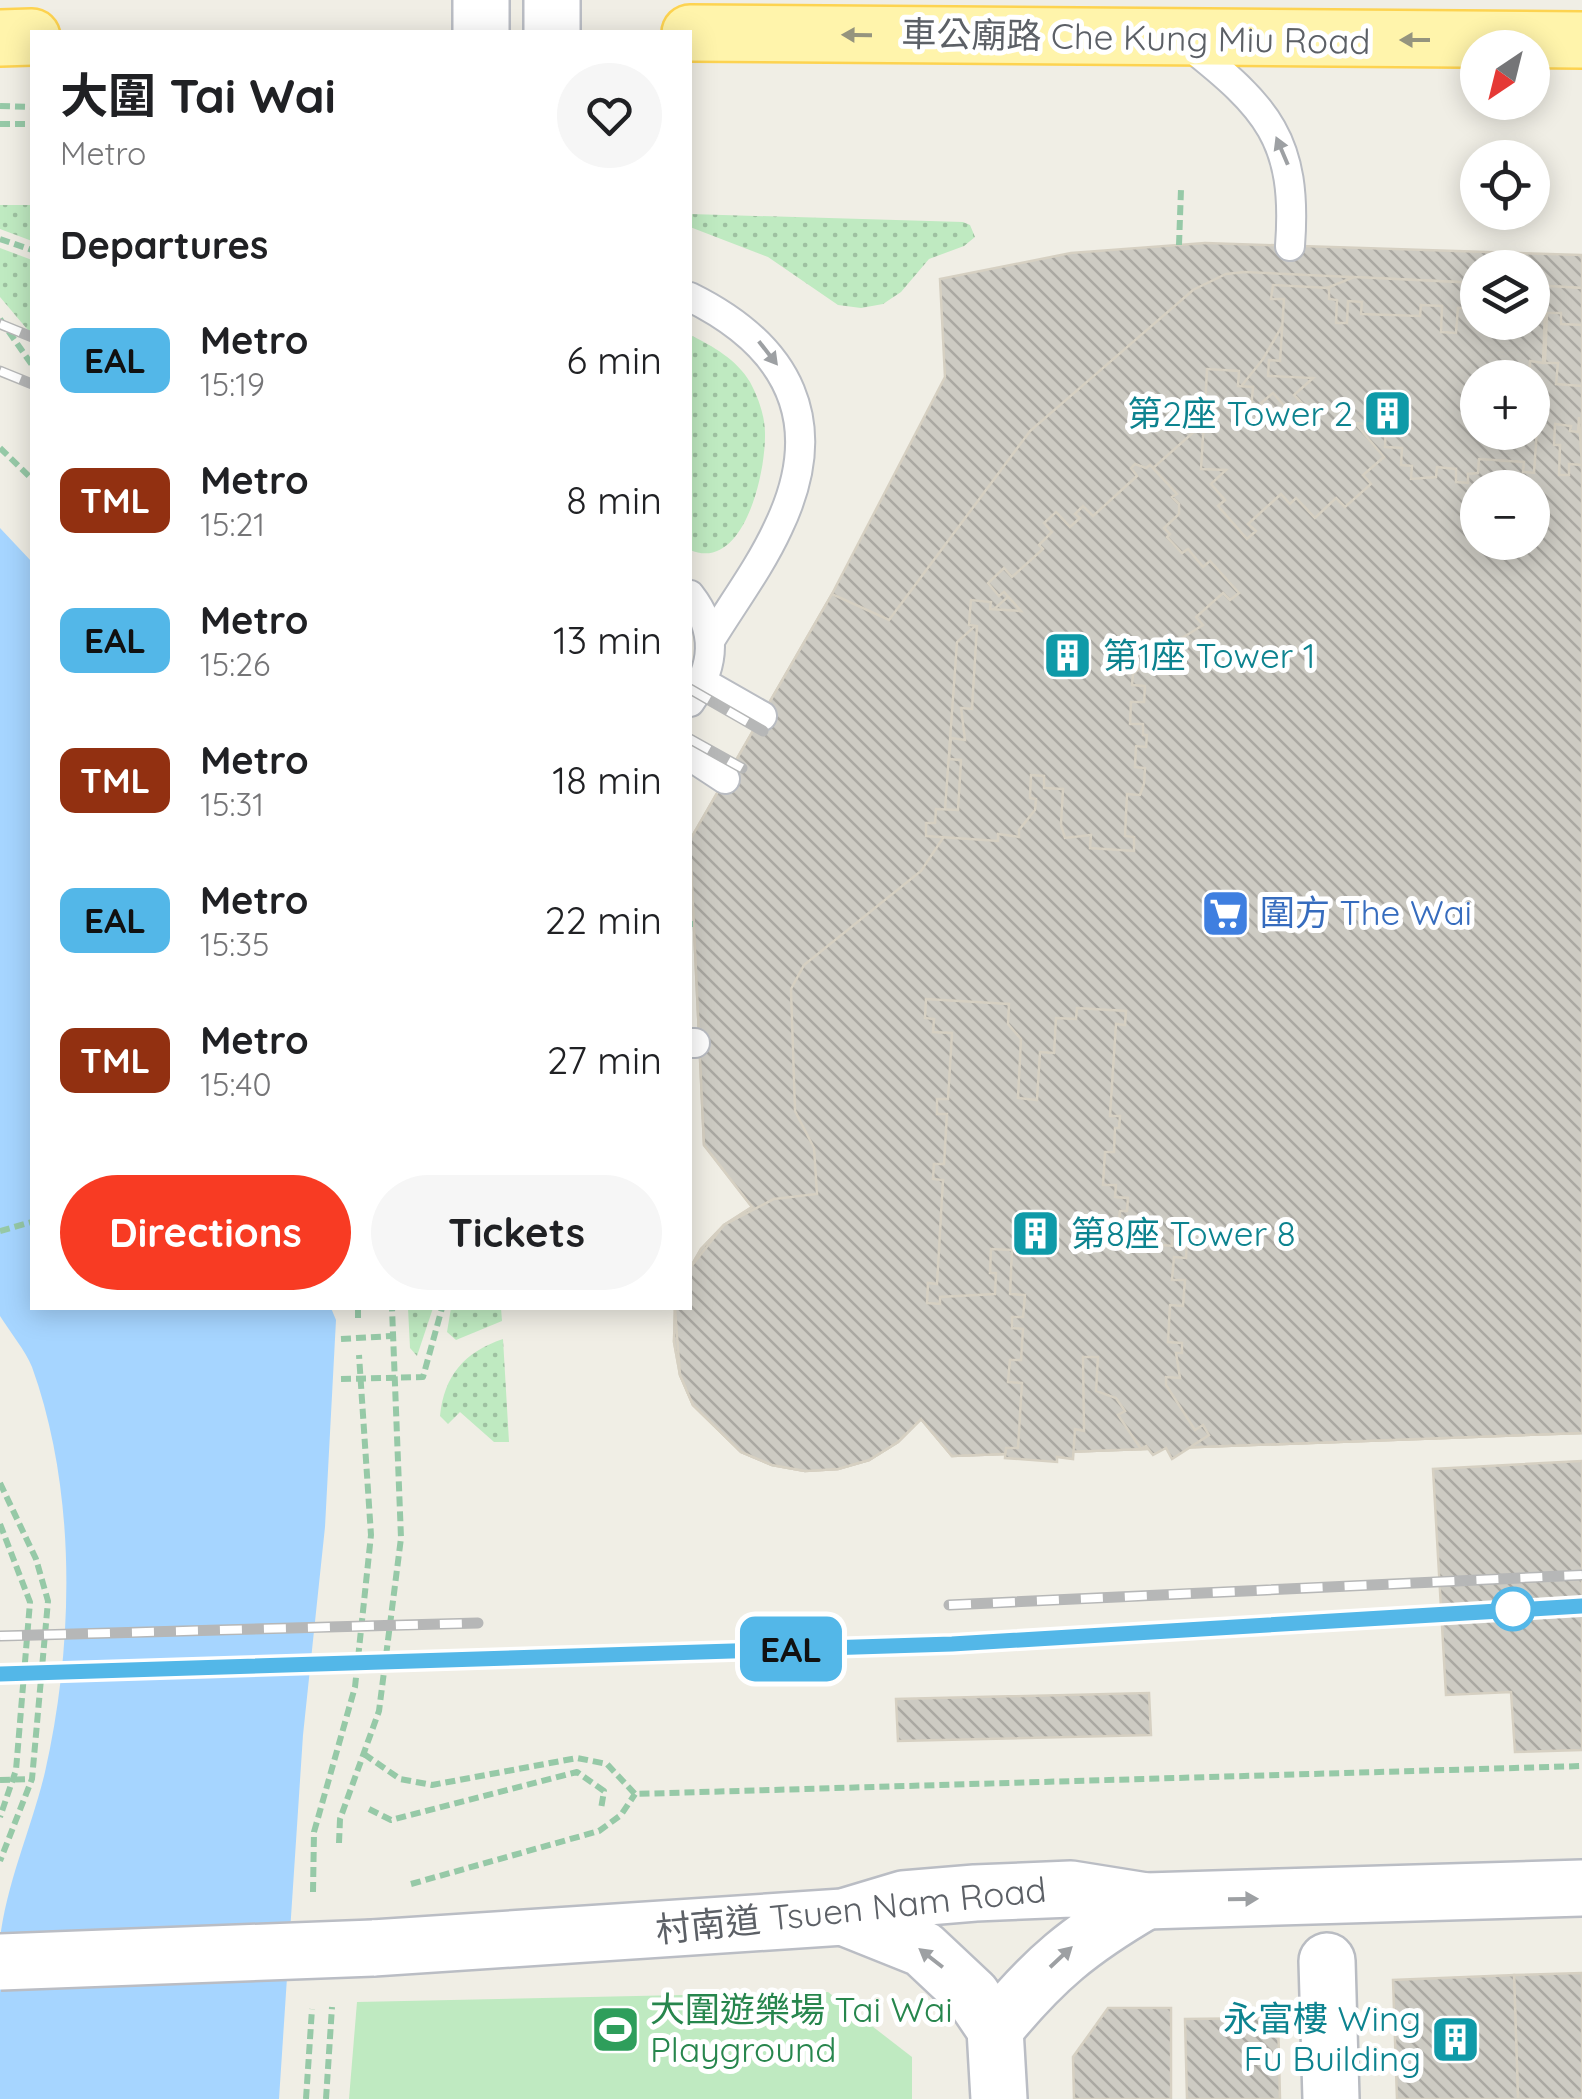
<!DOCTYPE html>
<html lang="en">
<head>
<meta charset="utf-8">
<style>
  body { margin:0; font-family:Quicksand,"Noto Sans TC",sans-serif; background:#f6f6f6; color:#202124; height:100vh; display:flex; flex-direction:column; font-size:38px; white-space:nowrap }
  * { box-sizing:border-box; margin:0 }
  p { font-size:32px; color:#757577 }
  .icon { flex:none; width:55px; height:55px; fill:none; stroke:currentColor; stroke-width:2; stroke-linecap:round; stroke-linejoin:round }
  .map { position:relative; flex:1; overflow:hidden }
  .drawer { position:absolute; left:30px; top:30px; width:662px; height:1280px; display:flex; flex-direction:column; background:#fff; border-radius:0px; box-shadow:0 5px 25px #0003 }
  .drawer>* { flex:none }
  .badge { padding:0 20px; border-radius:15px; font-size:35px; line-height:65px }
  .needle { width:65px; rotate:215deg }
  .controls { position:absolute; left:1460px; top:30px; display:grid; gap:20px }
  .controls a { display:grid; place-items:center; width:90px; height:90px; border-radius:50%; background:#fff; box-shadow:0 5px 25px #0003; font-size:50px }
  .map>.badge { position:absolute; translate:-50% -50%; box-shadow:0 0 0 5px #fff }
  h2 { padding:0 30px; font-size:38px; line-height:90px }
  .round { display:grid; place-items:center; flex:none; width:105px; height:105px; border-radius:52px; background:#f6f6f6 }
  .head { display:flex; align-items:center; justify-content:space-between; height:170px; padding:0 30px }
  h1 { font-size:48px; font-weight:700; line-height:75px }
  .cta { display:flex; gap:20px; margin-top:auto; padding:20px 30px }
  .cta a { flex:1; height:115px; border-radius:60px; background:#f83b23; color:#fff; font-size:40px; font-weight:700; line-height:115px; text-align:center }
  .cta a+a { background:#f6f6f6; color:#202124 }
  ul { padding:0; list-style:none }
  li { display:flex; align-items:center; gap:30px; height:140px; padding:0 30px }
  li div { flex:1 }
  li b { display:block; font-size:38px }
  li em { font-style:normal }
  li .badge { min-width:110px; font-weight:700; text-align:center }
  .map>svg:first-child { display:block }
</style>
</head>
<body>
<div class="map">
<svg width="1582" height="2099" viewBox="0 0 1582 2099">
  <defs>
    <pattern id="grass-dots" width="8" height="8" patternUnits="userSpaceOnUse" patternTransform="scale(2.5)"><rect width="8" height="8" fill="#bfeac1"/><path d="M2 2h.1M6 6h.1" fill="none" stroke="#9ec1a1" stroke-width="1.8" stroke-linecap="round"/></pattern>
    <pattern id="building-back-hatch" width="6" height="6" patternUnits="userSpaceOnUse" patternTransform="scale(2.5)"><rect width="6" height="6" fill="#cdcbc3"/><path d="M-1 5l2 2M0 0l6 6M5-1l2 2" fill="none" stroke="#aaa8a2"/></pattern>
  </defs>
  <rect width="100%" height="100%" fill="#f0eee5"/>
  <g fill="url(#grass-dots)">
    <polygon points="0,205 32,205 32,241 0,229"/>
    <polygon points="690,214 963,222 970,225 975,237 964,246 929,259 901,292 883,304 861,308 838,305 768,257 690,227"/>
    <polygon points="0,248 32,260 32,335 0,297"/>
    <path d="M690 335C713 346 737 360 750 382 758 397 765 416 765 433 766 472 744 573 690 550Z"/>
    <polygon points="408,1308 433,1308 417,1356 410,1348"/>
    <polygon points="451,1308 501,1308 502,1321 456,1340 447,1332"/>
    <path d="M503 1339 509 1442H494L460 1412 448 1424 440 1416C444 1376 464 1352 503 1339Z"/>
  </g>
  <polygon fill="#bfeac1" points="828,1992 912,2057 912,2099 349,2099 357,2002"/>
  <path fill="#a6d5ff" d="M0 528 32 562V1308H331L336 1320 325 1527 303 1735 279 2099H0C0 2047 0 1992 0 1940 6 1884 32 1827 45 1772 74 1644 77 1492 32 1367 25 1350 10 1332 0 1316Z"/>
  <g fill="url(#building-back-hatch)" stroke="#d6d0c2" stroke-width="2.5" fill-rule="evenodd">
    <path d="M1205 243 1582 255V1433L952 1456 921 1419 898 1442 869 1460 838 1469 805 1471 772 1465 741 1452 693 1405 680 1375 674 1342 675 1308H690V1268L701 1249 724 1225 752 1207 704 1145 690 840 832 594 945 377 940 279 1071 253ZM1478 268H1532V322H1478ZM1478 378H1532V432H1478ZM1478 488H1532V542H1478Z"/>
    <path d="M1245 272 1478 283V322H1532V285L1582 288V1433L952 1456 921 1419 898 1442 869 1460 838 1469 805 1471 772 1465 741 1452 693 1405 680 1375 674 1342 675 1308H690V1268L701 1249 724 1225 752 1207 704 1145 690 840 832 594 889 620 1030 431 1193 290 1226 274ZM1478 378H1532V432H1478ZM1478 488H1532V542H1478Z"/>
    <path d="M1354 277 1478 283V322H1532V285L1582 288V1433L952 1456 921 1419 898 1442 869 1460 838 1469 805 1471 772 1465 741 1452 693 1405 680 1375 675 1309 690 1308V1268L724 1225 774 1199 817 1194 814 1148 795 1111 791 989 804 965 921 871 943 838 957 642 1231 399 1263 359 1289 314 1307 296ZM1478 378H1532V432H1478ZM1478 488H1532V542H1478Z"/>
    <polygon points="1273,285 1329,288 1329,299 1337,300 1336,323 1347,323 1348,301 1362,302 1361,314 1420,316 1421,305 1442,306 1441,332 1456,333 1458,308 1474,308 1473,320 1478,322 1532,322 1532,312 1545,312 1543,363 1530,361 1529,378 1502,378 1502,369 1485,368 1484,377 1478,378 1478,432 1537,429 1534,473 1523,472 1524,462 1479,459 1478,473 1468,474 1468,483 1456,482 1456,469 1437,467 1436,477 1411,479 1412,466 1401,465 1402,448 1385,447 1386,426 1355,423 1384,457 1363,475 1371,484 1345,507 1336,498 1315,518 1296,498 1290,504 1281,494 1248,524 1256,531 1247,539 1218,506 1225,500 1211,484 1226,470 1201,469 1204,421 1192,420 1193,408 1205,409 1207,369 1239,371 1238,386 1253,387 1251,410 1268,410 1261,403 1273,393 1294,417 1306,407 1294,395 1313,378 1268,376 1269,360 1280,361 1284,299 1271,299"/>
    <polygon points="1547,313 1561,313 1561,324 1582,325 1582,386 1556,384 1558,363 1545,363"/>
    <polygon points="1579,417 1582,465 1569,464 1569,475 1559,475 1560,445 1554,445 1555,424 1571,426 1570,431 1578,432"/>
    <polygon points="1135,464 1146,468 1150,465 1177,494 1172,497 1179,504 1179,514 1164,528 1170,534 1167,537 1182,553 1188,549 1203,567 1210,561 1239,593 1230,600 1223,593 1196,617 1203,625 1182,638 1178,647 1172,639 1157,652 1164,659 1155,668 1148,660 1133,674 1132,685 1145,686 1144,702 1131,702 1130,724 1143,724 1143,735 1147,735 1146,747 1136,746 1135,767 1145,768 1144,784 1140,795 1127,794 1125,836 1134,837 1134,851 1090,848 1091,835 1065,838 1061,825 1063,789 1044,788 1044,776 1031,775 1030,798 1036,799 1035,810 1019,830 1019,837 998,834 998,841 926,836 926,823 935,823 936,809 958,810 961,760 949,759 951,738 965,740 961,708 972,709 977,626 969,625 971,600 991,602 990,609 1021,611 1004,592 999,596 988,583 1004,568 1012,577 1043,549 1039,545 1052,532 1044,523 1056,512 1070,527 1080,518 1075,514 1083,506 1093,516 1137,476 1131,468"/>
    <polygon points="926,999 1009,1004 1008,1024 1021,1039 1018,1098 1037,1100 1040,1052 1054,1053 1056,1018 1076,1019 1077,1008 1126,1011 1125,1025 1116,1024 1110,1116 1120,1116 1119,1128 1115,1128 1114,1152 1105,1152 1103,1185 1116,1185 1115,1197 1128,1198 1127,1211 1120,1211 1118,1229 1131,1230 1130,1242 1172,1246 1172,1238 1187,1238 1186,1258 1174,1257 1172,1280 1185,1280 1183,1306 1170,1305 1168,1342 1182,1343 1182,1353 1176,1353 1180,1378 1166,1377 1166,1385 1195,1430 1203,1425 1209,1435 1172,1459 1166,1448 1153,1455 1146,1446 1141,1449 1118,1415 1125,1411 1116,1398 1096,1391 1098,1357 1083,1357 1084,1431 1075,1429 1073,1459 1057,1457 1057,1462 1005,1458 1006,1448 1018,1448 1022,1383 1008,1382 1010,1360 1021,1360 1023,1329 1012,1328 1012,1317 1023,1317 1025,1295 1010,1294 1012,1250 991,1249 990,1273 996,1273 995,1294 940,1297 940,1304 927,1303 928,1283 937,1284 943,1180 933,1179 934,1164 944,1164 947,1114 937,1114 937,1099 948,1099 952,1033 933,1032 934,1019 925,1018"/>
    <polygon points="1582,1461 1582,1750 1515,1752 1511,1692 1446,1695 1433,1469"/>
    <polygon points="1149,1693 1151,1735 898,1741 896,1699"/>
    <polygon points="1582,1973 1582,2099 1518,2099 1514,1975"/>
    <polygon points="1514,1975 1518,2099 1397,2099 1393,1980"/>
    <polygon points="1108,2008 1171,2008 1171,2099 1074,2099 1073,2057"/>
    <polygon points="1278,2018 1280,2099 1187,2099 1185,2019"/>
  </g>
  <g fill="none" stroke-linecap="round" stroke-linejoin="round">
    <defs>
      <g id="lane">
        <path d="M1187 44C1267 107 1298 140 1290 246"/>
        <path d="M690 297C789 346 829 422 778 528 760 567 733 603 711 639"/>
        <path d="M690 595C718 631 715 666 690 702"/>
        <polyline points="704,683 762,716"/>
        <polyline points="690,756 725,779"/>
        <polyline points="690,1043 695,1043"/>
      </g>
      <polyline id="street" points="1327,1961 1331,2099"/>
      <g id="secondary">
        <polyline points="481,32 481,0"/>
        <polyline points="552,32 552,0"/>
        <polyline points="843,1917 923,1949 972,1995 995,2029 999,2099"/>
        <polyline points="373,1948 843,1917 903,1899 975,1893 1071,1889 1146,1901 1582,1888"/>
        <path d="M995 2029C1044 1969 1079 1940 1146 1901"/>
      </g>
      <g id="primary">
        <polyline points="690,33 1582,40"/>
        <polyline points="0,38 32,37"/>
      </g>
    </defs>
    <use href="#lane" stroke="#b9bcc2" stroke-width="32"/>
    <use href="#street" stroke="#b9bcc2" stroke-width="60"/>
    <use href="#secondary" stroke="#babdc4" stroke-width="60"/>
    <use href="#primary" stroke="#fdd350" stroke-width="60"/>
    <g stroke="#96c9a7" stroke-width="6" stroke-dasharray="10 5" stroke-linecap="butt">
      <polyline points="0,106 32,107"/>
      <polyline points="0,124 32,124"/>
      <polyline points="0,239 32,250"/>
      <polyline points="1179,245 1181,189"/>
      <polyline points="0,319 32,365"/>
      <polyline points="0,448 32,479"/>
      <polyline points="690,924 693,924"/>
      <polyline points="0,1231 32,1222"/>
      <polyline points="358,1308 358,1319"/>
      <polyline points="341,1339 392,1336"/>
      <polyline points="341,1379 423,1377 442,1308"/>
      <polyline points="0,1483 36,1559 48,1601 32,1779 0,1861"/>
      <polyline points="0,1524 30,1602 16,1770 0,1817"/>
      <polyline points="364,1754 400,1779 432,1785 577,1758 607,1764 635,1794 1582,1766"/>
      <polyline points="0,1780 32,1779"/>
      <polyline points="369,1809 391,1820 577,1772 604,1791 601,1809"/>
      <polyline points="339,1843 340,1819 379,1711 401,1538 392,1308"/>
      <polyline points="411,1884 599,1831 621,1815 635,1794"/>
      <polyline points="313,1892 314,1832 355,1687 371,1535 359,1355"/>
      <polyline points="306,2099 312,2009"/>
      <polyline points="326,2099 332,2007"/>
    </g>
    <use href="#lane" stroke="#fff" stroke-width="28"/>
    <use href="#street" stroke="#fff" stroke-width="55"/>
    <use href="#secondary" stroke="#fff" stroke-width="55"/>
    <use href="#primary" stroke="#fff4ab" stroke-width="55"/>
    <defs>
      <g id="rail">
        <polyline points="0,324 32,337"/>
        <polyline points="0,371 32,384"/>
        <polyline points="690,689 763,731"/>
        <polyline points="690,739 742,768"/>
        <polyline points="949,1605 1582,1575"/>
        <polyline points="0,1636 478,1623"/>
        <polyline points="952,1644 1582,1606"/>
        <polyline points="0,1674 480,1659"/>
      </g>
    </defs>
    <use href="#rail" stroke="#b6b7b7" stroke-width="11"/>
    <use href="#rail" stroke="#fff" stroke-width="8" stroke-dasharray="22" stroke-linecap="butt"/>
    <defs>
      <polyline id="secondary-bridge" points="0,1962 373,1948"/>
    </defs>
    <use href="#secondary-bridge" stroke="#babdc4" stroke-width="60" stroke-linecap="butt"/>
    <use href="#secondary-bridge" stroke="#fff" stroke-width="55"/>
  </g>
  <defs><path id="oneway-solid" d="M-6-.8H1V-3.2L6.5 0L1 3.2V.8H-6Z" transform="scale(2.5)"/></defs>
  <g fill="#95947e">
    <use href="#oneway-solid" transform="translate(857 35) rotate(-179)"/>
    <use href="#oneway-solid" transform="translate(1415 40) rotate(-180)"/>
  </g>
  <g fill="#9da0a3">
    <use href="#oneway-solid" transform="translate(1282 151) rotate(-113)"/>
    <use href="#oneway-solid" transform="translate(768 353) rotate(52)"/>
    <use href="#oneway-solid" transform="translate(1243 1899) rotate(-1)"/>
    <use href="#oneway-solid" transform="translate(1061 1957) rotate(-43)"/>
    <use href="#oneway-solid" transform="translate(931 1958) rotate(-142)"/>
  </g>
  <g fill="none" stroke-linecap="round" stroke-linejoin="round">
    <defs>
      <polyline id="line" points="0,1674 952,1644 1582,1606"/>
    </defs>
    <use href="#line" stroke="#fff" stroke-width="22"/>
    <use href="#line" stroke="#53b7e8" stroke-width="15"/>
  </g>
  <defs>
    <symbol id="building-square" viewBox="-11 -11 22 22"><rect x="-9" y="-9" width="18" height="18" rx="4" fill="#0f9aa8" stroke="#fff"/><path d="M-4-6H4V6H1V3H-1V6H-4ZM-2.5-4.3h1.7v1.8h-1.7ZM.8-4.3h1.7v1.8H.8ZM-2.5-1h1.7V.8h-1.7ZM.8-1h1.7V.8H.8Z" fill="#fff"/></symbol>
    <symbol id="supermarket-square" viewBox="-11 -11 22 22"><rect x="-9" y="-9" width="18" height="18" rx="4" fill="#3f7fe0" stroke="#fff"/><path d="M-6-5.5h2.5l.6 2H6L4.5 2H-2.5L-4.4-4H-6ZM-1.5 3.2a1.3 1.3 0 1 0 .1 0ZM3 3.2a1.3 1.3 0 1 0 .1 0Z" fill="#fff"/></symbol>
    <symbol id="stadium-square" viewBox="-11 -11 22 22"><rect x="-9" y="-9" width="18" height="18" rx="4" fill="#2e9e5b" stroke="#fff"/><path d="M0-5a6.5 5 0 1 0 0 10a6.5 5 0 1 0 0-10ZM-3.5-1.8h7v3.6h-7Z" fill="#fff"/></symbol>
  </defs>
  <g fill-rule="evenodd">
    <use href="#building-square" x="1360" y="386" width="55" height="55"/>
    <use href="#building-square" x="1040" y="628" width="55" height="55"/>
    <use href="#supermarket-square" x="1198" y="886" width="55" height="55"/>
    <use href="#building-square" x="1008" y="1206" width="55" height="55"/>
    <use href="#stadium-square" x="588" y="2002" width="55" height="55"/>
    <use href="#building-square" x="1428" y="2012" width="55" height="55"/>
  </g>
  <circle fill="#fff" stroke="#53b7e8" stroke-width="5" cx="1513" cy="1609" r="20"/>
  <g text-anchor="middle" stroke-width="10" stroke-linejoin="round" paint-order="stroke">
    <g font-size="35" fill="#5c6066" stroke="#fff">
      <text transform="translate(1136 38) rotate(1)" y="12">車公廟路 Che Kung Miu Road</text>
      <text transform="translate(851 1910) rotate(-6)" y="12">村南道 Tsuen Nam Road</text>
    </g>
    <g font-size="35" fill="#0d838f" stroke="#fff" text-anchor="end">
      <text x="1353" y="426">第2座 Tower 2</text>
      <text x="1103" y="668" text-anchor="start">第1座 Tower 1</text>
      <text x="1071" y="1246" text-anchor="start">第8座 Tower 8</text>
      <text x="1421" y="2031">永富樓 Wing<tspan x="1421" dy="40">Fu Building</tspan></text>
    </g>
    <g font-size="35" fill="#366cbe" stroke="#fff" text-anchor="start">
      <text x="1260" y="925">圍方 The Wai</text>
    </g>
    <g font-size="35" fill="#27864d" stroke="#fff" text-anchor="start">
      <text x="650" y="2022">大圍遊樂場 Tai Wai<tspan x="650" dy="40">Playground</tspan></text>
    </g>
  </g>
</svg>
<div class="controls">
<a><svg class="needle" viewBox="-14 -14 28 28"><path d="M0-13l5 13h-10z" fill="#e53935"/><path d="M0 13l5-13h-10z" fill="#757577"/></svg></a>
<a><svg class="icon" aria-label="locate" viewBox="0 0 24 24"><circle cx="12" cy="12" r="6"/><path d="M12 2v4M12 18v4M2 12h4M18 12h4"/></svg></a>
<a><svg class="icon" aria-label="layers" viewBox="0 0 24 24"><path d="M12 4l9 5-9 5-9-5zM3 14l9 5 9-5"/></svg></a>
<a>+</a>
<a>−</a>
</div>
<b class="badge" style="left:791px;top:1649px;background:#53b7e8;color:#111">EAL</b>
<section class="drawer">
<div class="head"><div><h1>大圍 Tai Wai</h1><p>Metro</p></div><a class="round"><svg class="icon" aria-label="heart" viewBox="0 0 24 24"><path d="M12 20l-8-8c-3-5 5-10 8-4 3-6 11-1 8 4z"/></svg></a></div>
<h2>Departures</h2>
<ul>
<li><span class="badge" style="background:#53b7e8;color:#111">EAL</span><div><b>Metro</b><p>15:19</p></div><em>6 min</em></li>
<li><span class="badge" style="background:#923011;color:#fff">TML</span><div><b>Metro</b><p>15:21</p></div><em>8 min</em></li>
<li><span class="badge" style="background:#53b7e8;color:#111">EAL</span><div><b>Metro</b><p>15:26</p></div><em>13 min</em></li>
<li><span class="badge" style="background:#923011;color:#fff">TML</span><div><b>Metro</b><p>15:31</p></div><em>18 min</em></li>
<li><span class="badge" style="background:#53b7e8;color:#111">EAL</span><div><b>Metro</b><p>15:35</p></div><em>22 min</em></li>
<li><span class="badge" style="background:#923011;color:#fff">TML</span><div><b>Metro</b><p>15:40</p></div><em>27 min</em></li>
</ul>
<div class="cta"><a>Directions</a><a>Tickets</a></div>
</section>
</div>
</body>
</html>
